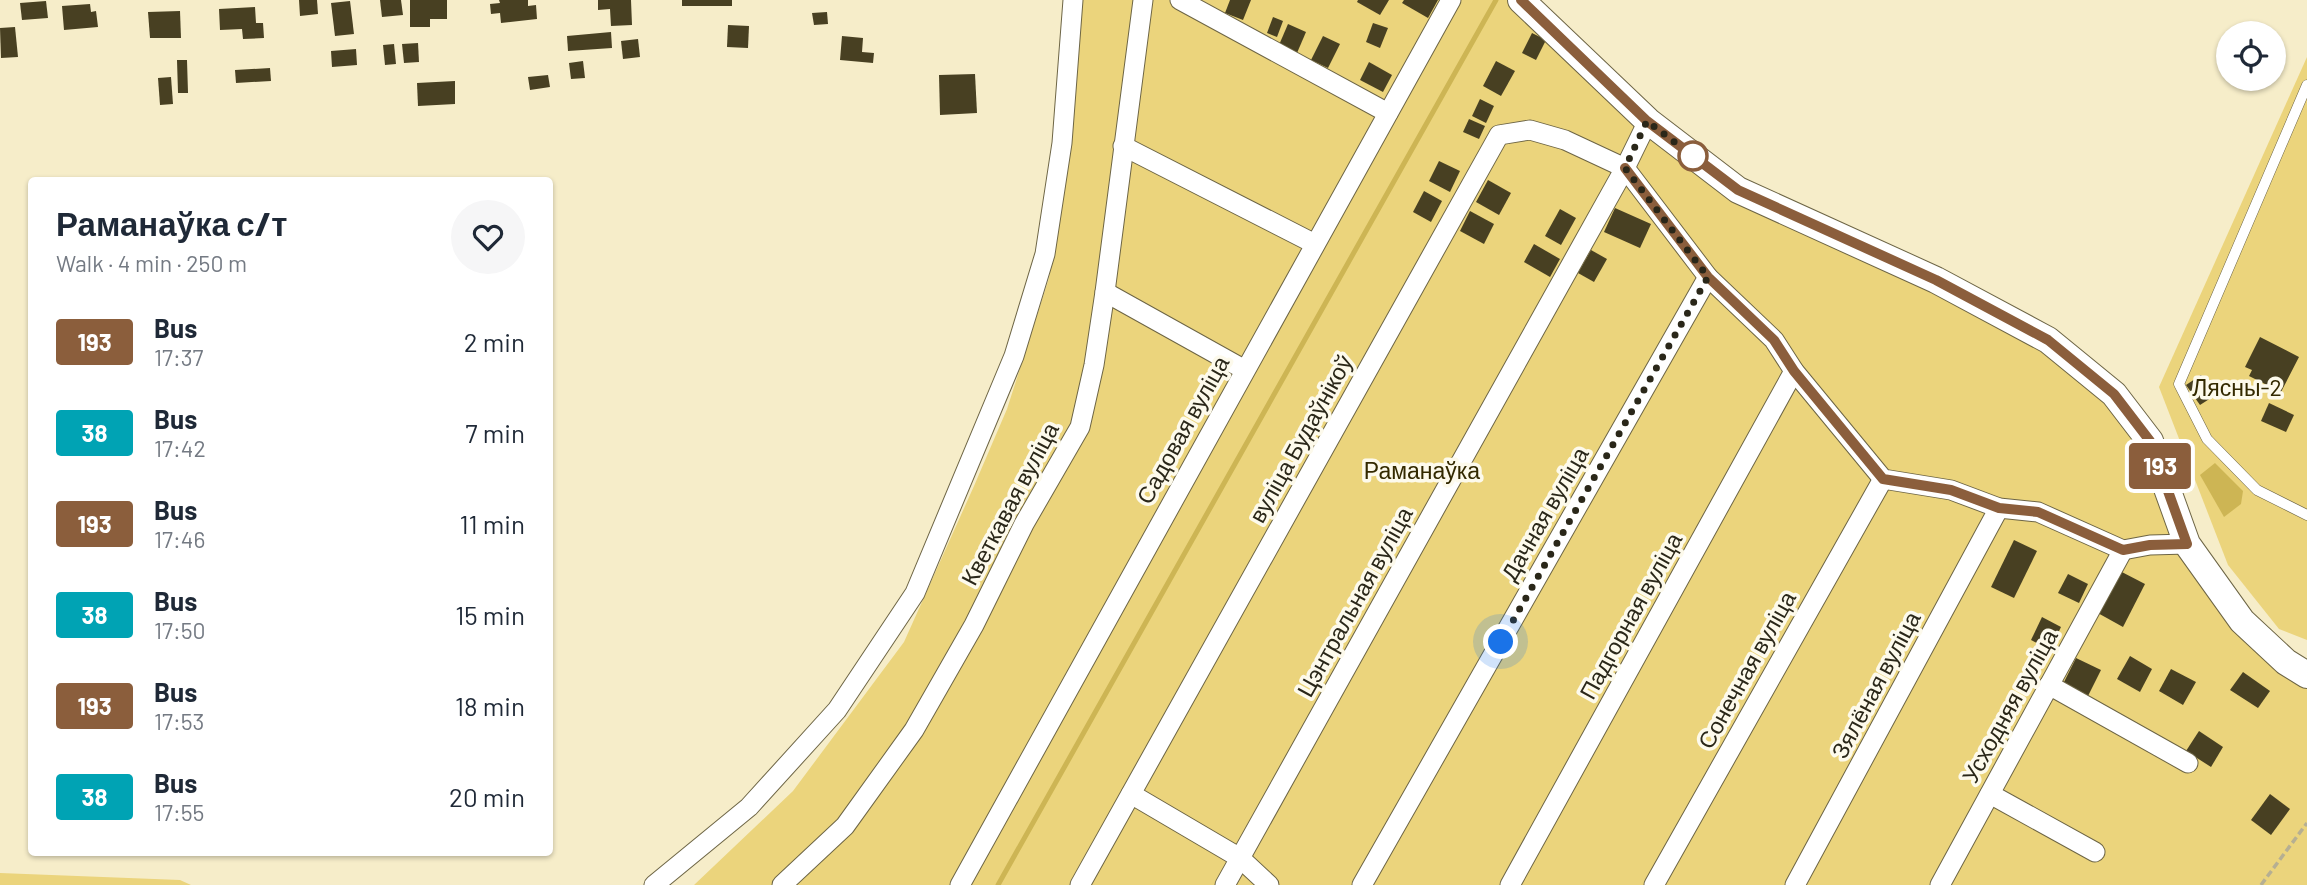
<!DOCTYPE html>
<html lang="en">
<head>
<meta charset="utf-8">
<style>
  body { margin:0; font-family:Barlow,sans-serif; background:#f6f6f7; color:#1f2937; height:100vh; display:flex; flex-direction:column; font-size:26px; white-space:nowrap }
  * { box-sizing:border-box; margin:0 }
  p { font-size:23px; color:#747a83 }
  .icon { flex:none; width:38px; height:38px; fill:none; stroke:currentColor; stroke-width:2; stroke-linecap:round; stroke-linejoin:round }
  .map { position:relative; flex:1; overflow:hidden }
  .sheet { position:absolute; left:28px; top:177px; width:525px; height:679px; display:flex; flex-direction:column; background:#fff; border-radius:7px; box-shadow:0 2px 5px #0004 }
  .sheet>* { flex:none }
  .badge { padding:0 14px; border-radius:5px; font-size:24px; line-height:46px }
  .buttons { position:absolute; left:2216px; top:21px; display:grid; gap:14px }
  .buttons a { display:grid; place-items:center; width:70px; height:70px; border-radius:50%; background:#fff; box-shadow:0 2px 5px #0004; font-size:35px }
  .you { position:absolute; width:35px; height:35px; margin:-18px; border:5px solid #fff; border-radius:50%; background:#1a73e8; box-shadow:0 0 0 10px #1a73e833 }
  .map>.badge { position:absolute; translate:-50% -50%; box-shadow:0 0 0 4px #fff }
  .round { display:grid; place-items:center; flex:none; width:74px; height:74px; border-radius:37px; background:#f6f6f7 }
  .head { display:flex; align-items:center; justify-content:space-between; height:119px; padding:0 28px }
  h1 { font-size:33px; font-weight:800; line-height:52px }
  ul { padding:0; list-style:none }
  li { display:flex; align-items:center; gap:21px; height:91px; padding:0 28px }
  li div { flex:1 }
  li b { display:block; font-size:26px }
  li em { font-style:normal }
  li .badge { min-width:77px; font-weight:700; text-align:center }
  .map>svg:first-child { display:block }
</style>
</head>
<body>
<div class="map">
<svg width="2307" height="885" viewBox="0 0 2307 885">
  <rect width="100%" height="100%" fill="#f6edc9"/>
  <g fill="#ebd47c">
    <polygon points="1078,0 1515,0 1738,190 1935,280 2114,394 2187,544 2307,683 2307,885 694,885 793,791 904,642 974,486 1007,409 1049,278 1078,45"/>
    <polygon points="2307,57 2307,640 2279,629 2228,565 2159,387"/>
    <polygon points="0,873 180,880 191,885 0,885"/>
  </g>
  <polygon fill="#cdb554" points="2215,463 2243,491 2241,504 2224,517 2200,475"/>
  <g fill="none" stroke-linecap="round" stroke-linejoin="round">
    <polyline stroke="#cdb554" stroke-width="5" points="998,885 1496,0"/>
  </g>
  <g fill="#484022">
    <polygon points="299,0 317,0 318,14 300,16"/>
    <polygon points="380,0 401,0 403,15 382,17"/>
    <polygon points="410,0 447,0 447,19 430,19 430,27 410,27"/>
    <polygon points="499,0 528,0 528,6 536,5 537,19 501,23 500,13 491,14 490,4 500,3"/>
    <polygon points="598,0 631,0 632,25 611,26 610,9 598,10"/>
    <rect x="682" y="0" width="50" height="6"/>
    <polygon points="1230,0 1251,0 1243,20 1225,13"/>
    <polygon points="1358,0 1389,0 1380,15 1357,2"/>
    <polygon points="1404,0 1438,0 1428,18 1402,3"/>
    <polygon points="46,1 48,18 22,20 20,3"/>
    <polygon points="350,1 354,34 335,36 331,3"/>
    <polygon points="90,4 91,12 96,11 98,27 64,30 62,6"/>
    <polygon points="255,7 256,23 263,23 264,38 243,39 242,29 220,30 219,9"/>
    <polygon points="180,11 181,38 150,38 148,12"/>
    <polygon points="827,12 828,24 814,25 812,13"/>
    <polygon points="1273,17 1283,21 1277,37 1267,33"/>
    <polygon points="1373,23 1388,28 1380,48 1366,42"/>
    <polygon points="1288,24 1306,32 1297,53 1279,45"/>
    <polygon points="728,25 749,26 748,48 727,47"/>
    <polygon points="15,27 18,57 1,58 0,28"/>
    <polygon points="611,32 612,48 568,51 567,36"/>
    <polygon points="1532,33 1546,40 1536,60 1522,53"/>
    <polygon points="842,36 863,38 862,52 874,53 873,63 840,60"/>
    <polygon points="1323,36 1340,44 1328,68 1311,60"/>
    <polygon points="638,39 640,57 623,59 621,41"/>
    <polygon points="418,43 419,62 404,63 402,44"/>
    <polygon points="394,44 396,64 385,65 383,45"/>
    <polygon points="356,49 357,65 332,67 331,51"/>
    <polygon points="177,60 187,60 188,93 178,93"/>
    <polygon points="583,61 585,78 571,79 569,63"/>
    <polygon points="1496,61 1515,71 1501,96 1483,86"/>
    <polygon points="1369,62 1392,75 1383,92 1360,80"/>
    <polygon points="270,68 271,81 236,83 235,70"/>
    <polygon points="975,74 977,113 940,115 939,75"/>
    <polygon points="548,75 550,87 530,90 528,77"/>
    <polygon points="171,77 173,104 160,105 158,78"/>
    <polygon points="455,81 455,104 418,106 417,83"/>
    <polygon points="1480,99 1494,106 1486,123 1472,116"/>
    <polygon points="1469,119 1485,126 1479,139 1463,132"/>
    <polygon points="1439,161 1460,171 1450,192 1429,181"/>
    <polygon points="1488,180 1511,193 1499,215 1476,202"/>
    <polygon points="1424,191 1442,201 1431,222 1413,212"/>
    <polygon points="1615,208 1651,224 1640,248 1604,232"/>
    <polygon points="1560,209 1576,218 1561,245 1545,236"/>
    <polygon points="1470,211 1494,224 1484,244 1460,231"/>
    <polygon points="1534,244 1560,259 1550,277 1524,262"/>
    <polygon points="1591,250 1607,259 1594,282 1578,273"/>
    <polygon points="2260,337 2299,357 2281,392 2249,376 2252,370 2245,367"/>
    <polygon points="2201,375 2214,396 2200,405 2186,385"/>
    <polygon points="2269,403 2294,415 2286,432 2261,421"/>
    <polygon points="2014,540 2037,551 2014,598 1991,587"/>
    <polygon points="2118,570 2145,584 2123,627 2096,612"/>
    <polygon points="2068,574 2088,584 2079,603 2058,593"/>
    <polygon points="2042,617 2061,627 2050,650 2031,640"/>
    <polygon points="2130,656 2152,669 2140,692 2117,679"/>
    <polygon points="2076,658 2101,670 2088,696 2063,684"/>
    <polygon points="2171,669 2196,682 2183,705 2159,691"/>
    <polygon points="2243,672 2270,691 2258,708 2230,690"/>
    <polygon points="2199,731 2223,747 2211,767 2186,751"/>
    <polygon points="2270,794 2290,809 2271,835 2251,820"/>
  </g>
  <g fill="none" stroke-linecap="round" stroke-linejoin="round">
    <defs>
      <polyline id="service" points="2307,85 2179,384 2207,439 2257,490 2307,515"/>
      <g id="minor">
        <polyline points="1180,0 1388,113"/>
        <polyline points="1123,146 1315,244"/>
        <polyline points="1105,292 1245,370"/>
        <polyline points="2049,685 2188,763"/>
        <polyline points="1131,794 1240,858 1269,885"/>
        <polyline points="1990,794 2095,852"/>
        <polyline points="654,885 749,807 837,710 915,593 1014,356 1045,254 1062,143 1073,0"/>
        <polyline points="782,885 845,826 914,730 974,625 1024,524 1080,427 1094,365 1105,292 1143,0"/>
        <polyline points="960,885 1451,0"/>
        <polyline points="1080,885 1499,135 1530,130 1565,140 1625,168 1708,277 1774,340 1794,371 1883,479 1951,490 1999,508 2038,512 2123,550 2150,545 2187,544"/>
        <polyline points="1225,885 1625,168 1648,121"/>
        <polyline points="1362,885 1708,277"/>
        <polyline points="1510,885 1794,371"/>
        <polyline points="1654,885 1883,479"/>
        <polyline points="1795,885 1999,508"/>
        <polyline points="1940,885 2123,550"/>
      </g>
      <polyline id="secondary" points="1521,0 1648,121 1738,190 1936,280 2048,340 2114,394 2150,441 2187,544 2242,621 2286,662 2307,675"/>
    </defs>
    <use href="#service" stroke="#6d6545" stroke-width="11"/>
    <use href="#minor" stroke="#6d6545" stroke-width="21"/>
    <use href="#secondary" stroke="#6d6545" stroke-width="28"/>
    <polyline stroke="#b6af92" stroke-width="3.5" stroke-dasharray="7 3.5" stroke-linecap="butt" points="2261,885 2307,823"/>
    <use href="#service" stroke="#fff" stroke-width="10"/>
    <use href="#minor" stroke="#fff" stroke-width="19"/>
    <use href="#secondary" stroke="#fff" stroke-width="26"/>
  </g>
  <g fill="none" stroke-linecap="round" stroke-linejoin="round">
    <defs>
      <polyline id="line" points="1521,0 1647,121 1738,190 1936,280 2048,340 2114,394 2150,441 2187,544 2150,545 2123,550 2038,512 1999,508 1951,490 1883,479 1794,371 1774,340 1708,277 1625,168"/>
    </defs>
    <use href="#line" stroke="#fff" stroke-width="16"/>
    <use href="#line" stroke="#8b5e3c" stroke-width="10"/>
    <polyline stroke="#2a2719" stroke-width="7" stroke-dasharray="0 12.6" points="1501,642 1708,277 1625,168 1647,121 1702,163 1693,156"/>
  </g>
  <circle fill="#fff" stroke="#8b5e3c" stroke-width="3.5" cx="1693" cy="156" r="14"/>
  <g text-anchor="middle" stroke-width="7" stroke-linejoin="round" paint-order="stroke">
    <g font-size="23" fill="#332900" stroke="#fdfaec">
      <text x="2237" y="396">Лясны-2</text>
      <text x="1422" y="479">Раманаўка</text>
    </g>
    <g font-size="23" fill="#2a2719" stroke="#fdfaec">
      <text transform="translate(1183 430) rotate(-61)" y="8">Садовая вуліца</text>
      <text transform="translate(1301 439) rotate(-61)" y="8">вуліца Будаўнікоў</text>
      <text transform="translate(1010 504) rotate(-62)" y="8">Кветкавая вуліца</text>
      <text transform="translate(1545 514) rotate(-60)" y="8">Дачная вуліца</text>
      <text transform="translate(1355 602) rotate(-61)" y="8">Цэнтральная вуліца</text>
      <text transform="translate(1631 616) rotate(-61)" y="8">Падгорная вуліца</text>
      <text transform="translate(1747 670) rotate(-61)" y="8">Сонечная вуліца</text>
      <text transform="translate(1876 685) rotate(-62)" y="8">Зялёная вуліца</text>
      <text transform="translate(2010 706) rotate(-61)" y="8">Усходняя вуліца</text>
    </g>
  </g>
</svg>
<div class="buttons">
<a><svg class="icon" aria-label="locate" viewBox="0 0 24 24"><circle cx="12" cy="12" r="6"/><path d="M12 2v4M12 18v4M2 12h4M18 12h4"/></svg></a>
</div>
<div class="you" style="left:1501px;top:642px"></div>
<b class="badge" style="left:2160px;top:466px;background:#8b5e3c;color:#fff">193</b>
<section class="sheet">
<div class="head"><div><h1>Раманаўка с/т</h1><p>Walk · 4 min · 250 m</p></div><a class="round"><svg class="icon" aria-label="heart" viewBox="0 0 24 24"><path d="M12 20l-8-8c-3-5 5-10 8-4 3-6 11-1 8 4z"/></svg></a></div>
<ul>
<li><span class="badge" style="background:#8b5e3c;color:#fff">193</span><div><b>Bus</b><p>17:37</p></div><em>2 min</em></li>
<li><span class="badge" style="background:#00a3b4;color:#fff">38</span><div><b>Bus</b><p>17:42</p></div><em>7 min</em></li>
<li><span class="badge" style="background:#8b5e3c;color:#fff">193</span><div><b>Bus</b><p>17:46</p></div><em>11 min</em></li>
<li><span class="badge" style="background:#00a3b4;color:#fff">38</span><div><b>Bus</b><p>17:50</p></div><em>15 min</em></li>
<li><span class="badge" style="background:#8b5e3c;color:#fff">193</span><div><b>Bus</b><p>17:53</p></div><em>18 min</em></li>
<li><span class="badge" style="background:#00a3b4;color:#fff">38</span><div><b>Bus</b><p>17:55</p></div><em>20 min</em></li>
</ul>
</section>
</div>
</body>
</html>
